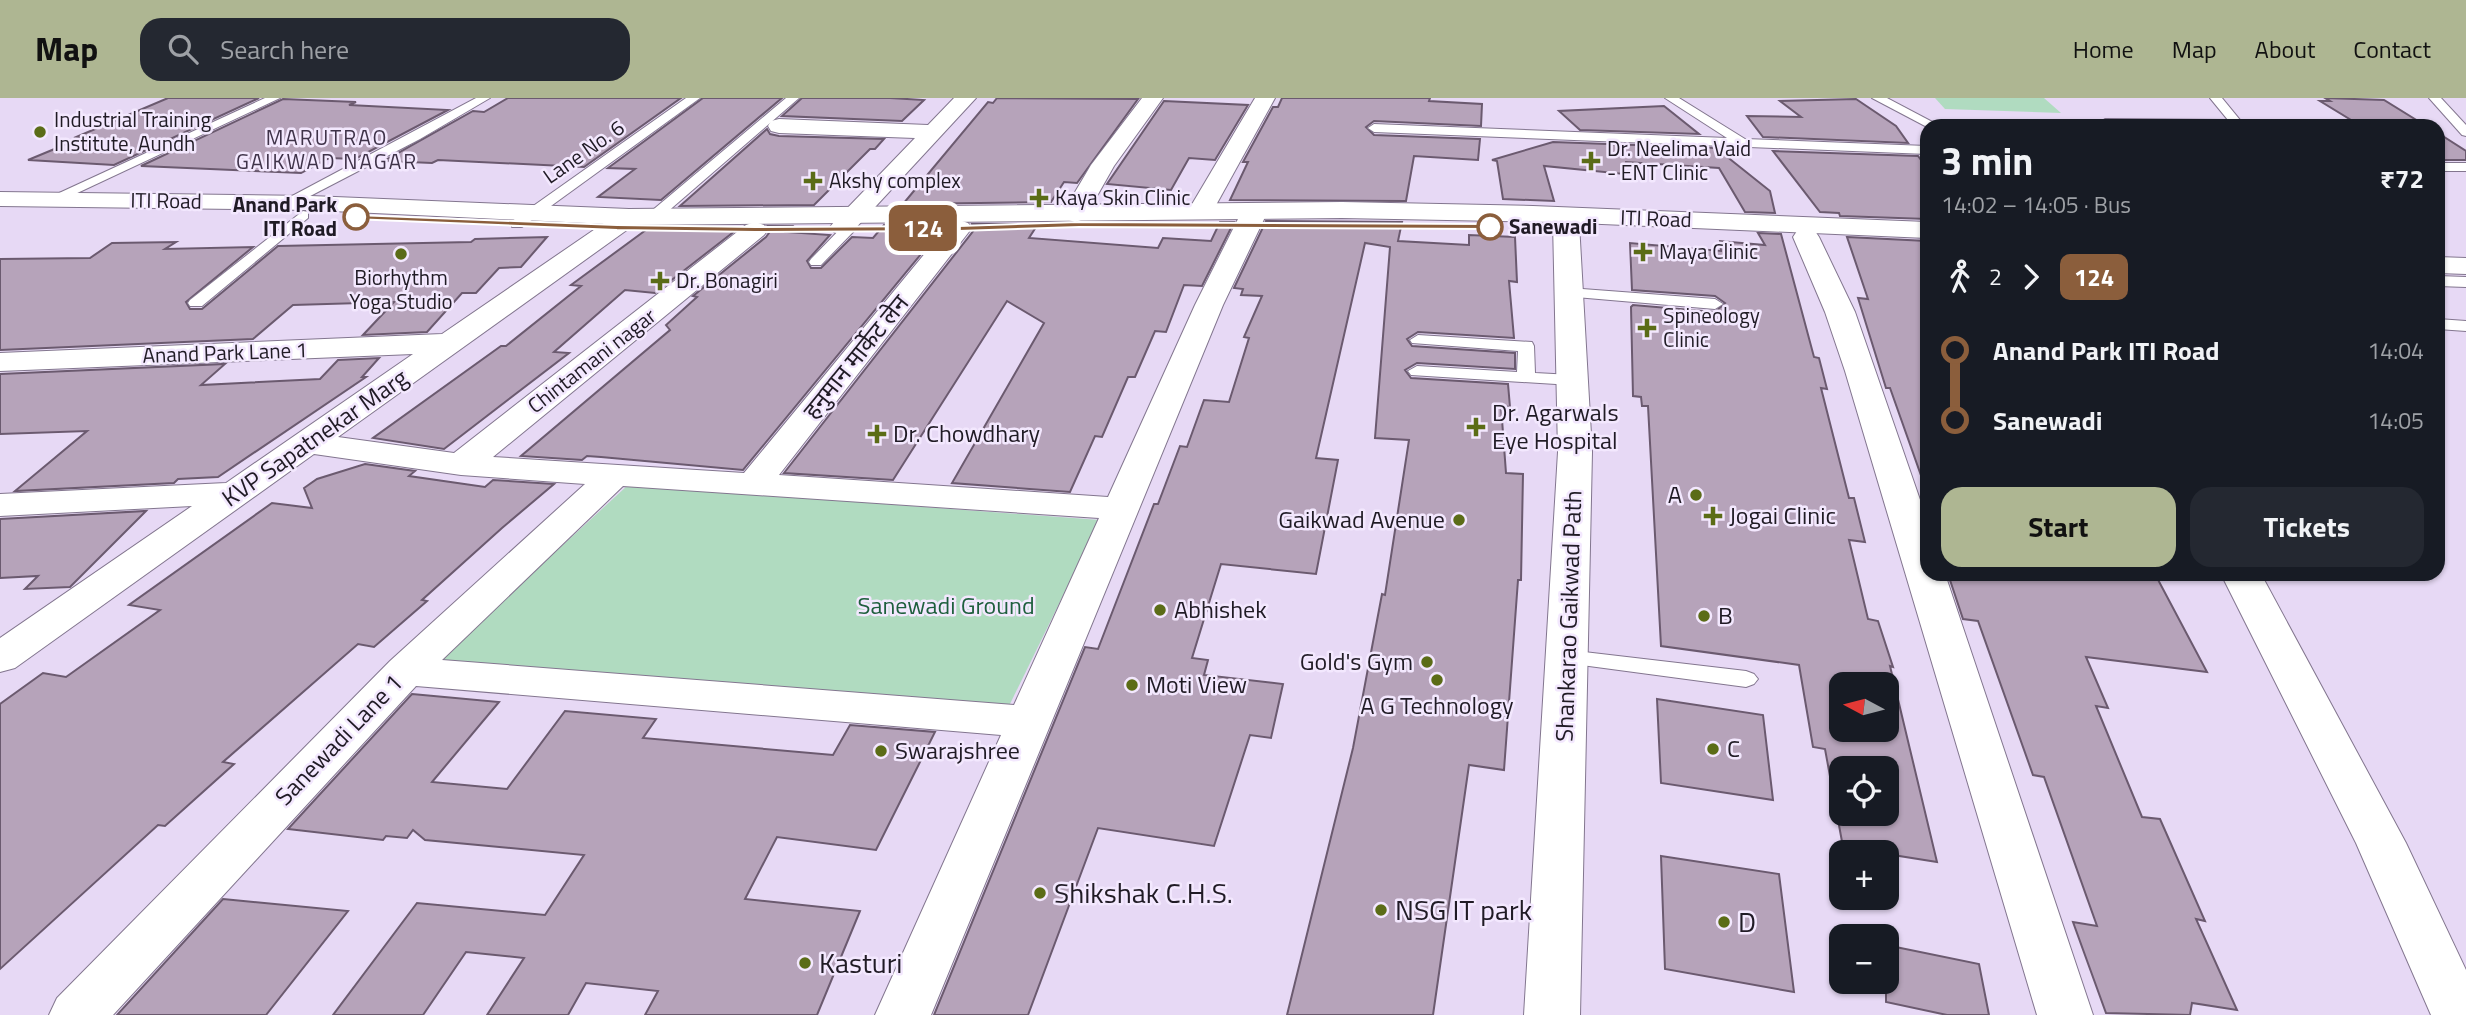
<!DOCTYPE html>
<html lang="en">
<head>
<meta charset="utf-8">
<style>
  body { margin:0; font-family:"Titillium Web","Noto Sans Devanagari",sans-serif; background:#242831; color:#f1f3f6; height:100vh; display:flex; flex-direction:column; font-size:26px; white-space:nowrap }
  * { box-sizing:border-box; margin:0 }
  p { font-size:23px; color:#9ea1a6 }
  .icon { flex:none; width:38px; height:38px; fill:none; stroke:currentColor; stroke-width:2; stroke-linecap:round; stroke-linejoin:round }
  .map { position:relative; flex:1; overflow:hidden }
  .details { position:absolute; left:1920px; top:21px; width:525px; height:462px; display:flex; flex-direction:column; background:#171b24; border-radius:21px; box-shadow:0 2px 5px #0004 }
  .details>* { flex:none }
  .badge { padding:0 14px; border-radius:10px; font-size:24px; line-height:46px }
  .needle { width:46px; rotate:277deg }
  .buttons { position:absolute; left:1829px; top:574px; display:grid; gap:14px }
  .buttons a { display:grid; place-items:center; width:70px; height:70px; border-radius:14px; background:#171b24; box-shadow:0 2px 5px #0004; font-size:35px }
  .map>.badge { position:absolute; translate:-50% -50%; box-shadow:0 0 0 4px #fff }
  .legs { display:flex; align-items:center; gap:10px; height:77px; padding:0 21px; font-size:23px }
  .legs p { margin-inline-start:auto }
  .headline { display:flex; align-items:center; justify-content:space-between; height:119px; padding:0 21px }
  h1 { font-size:38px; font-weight:700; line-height:52px }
  .button { display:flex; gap:14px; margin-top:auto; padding:14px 21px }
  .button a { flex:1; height:80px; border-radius:21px; background:#aeb692; color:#111; font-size:28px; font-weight:700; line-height:80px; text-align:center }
  .button a+a { background:#242831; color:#f1f3f6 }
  ul { padding:0 21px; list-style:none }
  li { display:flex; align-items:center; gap:24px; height:70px; font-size:26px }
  li i { display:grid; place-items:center; width:10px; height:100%; margin:0 9px; background:currentColor }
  li i::after { content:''; width:18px; height:18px; margin:-9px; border:5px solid; border-radius:50%; background:#171b24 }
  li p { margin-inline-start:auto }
  li:first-child i { background:linear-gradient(#0000 50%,currentColor 0) }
  li:last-child i { background:linear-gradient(currentColor 50%,#0000 0) }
  header { display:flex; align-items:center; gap:42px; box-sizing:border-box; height:98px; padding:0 35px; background:#aeb692; color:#111 }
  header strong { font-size:33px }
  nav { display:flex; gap:38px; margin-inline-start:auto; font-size:24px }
  .search { width:490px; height:63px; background:#242831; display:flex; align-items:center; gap:18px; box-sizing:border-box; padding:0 24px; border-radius:21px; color:#9ea1a6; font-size:26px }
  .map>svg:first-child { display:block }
</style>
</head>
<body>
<header>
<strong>Map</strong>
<div class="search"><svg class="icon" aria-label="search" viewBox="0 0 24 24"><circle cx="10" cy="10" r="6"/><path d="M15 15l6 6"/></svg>Search here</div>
<nav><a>Home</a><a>Map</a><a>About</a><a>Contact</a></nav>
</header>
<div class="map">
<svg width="2466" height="917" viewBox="0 0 2466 917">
  <rect width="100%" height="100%" fill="#e7d9f5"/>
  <g fill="#b0dbc0">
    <polygon points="1935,0 2044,0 2061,15 1945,11"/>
    <polygon points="628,387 1100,422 1008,610 438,562"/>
  </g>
  <g fill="#b6a3ba" stroke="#6b5a6f" stroke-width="2" fill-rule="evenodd">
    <polygon points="168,0 259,0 114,67 28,62 81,40 74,40"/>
    <polygon points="508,0 681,0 584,69 438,62 432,65 384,63 473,13 484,14"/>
    <polygon points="703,0 782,0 661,102 598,99 635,71 608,70"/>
    <polygon points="802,0 890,0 924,2 902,23 782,18"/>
    <polygon points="997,0 1138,1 1077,85 1064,84 1051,104 903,106 988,4 993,5"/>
    <polygon points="1282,0 1430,0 1429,3 1482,6 1481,28 1374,23 1366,29 1374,37 1480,41 1478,62 1414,58 1406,103 1230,102 1248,64 1243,64 1273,9 1278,9"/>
    <polygon points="2325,0 2384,2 2426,28 2361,28 2320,3 2330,3"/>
    <polygon points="283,1 356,4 349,7 448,12 355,61 329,60 301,75 141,68"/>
    <polygon points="1856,1 1896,28 1908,45 1763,39 1747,18 1801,19 1780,3"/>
    <polygon points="1164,3 1248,7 1215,62 1189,60 1171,92 1107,86"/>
    <polygon points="1664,8 1699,36 1580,32 1559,13"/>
    <polygon points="767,31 770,36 779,38 884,41 875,51 870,51 814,107 680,108"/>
    <polygon points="2438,35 2466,53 2466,62 2438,62"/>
    <polygon points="1553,44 1716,50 1770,93 1775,115 1745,114 1719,70 1626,64 1624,76 1544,68 1554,103 1503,101 1497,63 1492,62"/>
    <polygon points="1773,53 1918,58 1927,70 1927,121 1840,118 1839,115 1820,114"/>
    <polygon points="1266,123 1402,124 1398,143 1469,147 1469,137 1515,139 1517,184 1509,183 1514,240 1418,234 1407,241 1412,248 1515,255 1515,271 1417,265 1405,272 1411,280 1508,286 1510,309 1501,308 1506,375 1523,376 1521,482 1518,482 1504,672 1469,667 1433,917 1287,917 1353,650 1382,496 1385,497 1409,342 1375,340 1390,149 1365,145 1316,360 1338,362 1316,476 1221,466 1192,560 1208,562 1204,577 1283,586 1271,640 1250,637 1214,748 1098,730 1028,917 934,917 1085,549 1098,551 1154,406 1158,406 1180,348 1187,349 1204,302 1229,304 1249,240 1244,239 1262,198 1241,197 1243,191 1234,190"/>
    <polygon points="1220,124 1234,124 1202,188 1184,187 1166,234 1155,233 1135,279 1128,279 1102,339 1095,338 1070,394 952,385 1044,225 1007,203 893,382 784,375 974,132 972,126 1038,126 1029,140 1158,150 1163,140 1211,143"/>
    <polygon points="884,127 945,127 743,372 601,359 587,358 582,362 521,358 670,232 666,227 697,199 693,198 766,139 771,132 768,128 792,128 786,134 830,137 807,163 811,170 821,170 852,139 873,140"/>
    <polygon points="650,129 740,129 655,195 625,192 554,254 569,255 444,351 373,340 501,248 506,248 581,188 571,187"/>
    <path d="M1758 135 1781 136 1814 259 1819 260 1827 291 1821 290 1849 400H1854L1865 444 1849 442 1868 521 1878 523 1893 569 1890 568 1937 764 1843 749 1825 651 1813 649 1799 567 1661 548 1648 308H1642L1641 299 1633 298 1631 209 1633 207 1715 214 1725 205 1715 198 1632 192 1630 145 1721 153 1720 143 1765 147ZM1841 586H1886V632H1841ZM1841 670H1886V716H1841Z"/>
    <polygon points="547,139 521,169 499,170 476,195 462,195 427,234 363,237 394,204 293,207 253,241 0,252 0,161 90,160 112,145 176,144 165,151 253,149 186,204 190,211 202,211 278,148 471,144 475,141"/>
    <polygon points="1847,139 1927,143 1927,382 1923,383 1890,290 1886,290 1858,200 1868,201"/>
    <polygon points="379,260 362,279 366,279 218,379 178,381 174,385 15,393 87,333 0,336 0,276 225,266 201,287 320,281 338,262"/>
    <polygon points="365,366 415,373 409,378 485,389 493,382 554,386 502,430 422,502 427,503 374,549 358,546 223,664 234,666 165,728 158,727 0,871 0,606 43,575 66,579 160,512 129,507 272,405 312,410 304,390 317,381"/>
    <polygon points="146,413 70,489 25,491 38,478 0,480 0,421"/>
    <polygon points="1948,476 2155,476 2207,574 2086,559 2108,610 2096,608 2142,719 2160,721 2205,823 2196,821 2237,912 2192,905 2190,917 2106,915 2073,824 2097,828 2044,679 2033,677 1978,523 1963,521"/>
    <polygon points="412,596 499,604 432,684 507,691 565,613 656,621 643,640 833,657 850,627 935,634 876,752 777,739 745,801 860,813 817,917 645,917 658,893 586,885 568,917 487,917 524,860 466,854 423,917 333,917 417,805 545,817 584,757 425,742 413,732 407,740 386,738 383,742 288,731"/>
    <polygon points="1657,601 1763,617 1773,702 1661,685"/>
    <polygon points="1661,758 1779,776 1794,894 1665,871"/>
    <polygon points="223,801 348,813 266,917 117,917"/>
    <polygon points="1886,847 1979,866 1989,917 1947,917 1886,904"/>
  </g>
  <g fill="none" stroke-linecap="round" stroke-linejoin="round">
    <defs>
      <g id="lane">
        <polygon points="265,0 280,0 56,105 51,106 44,102"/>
        <polygon points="476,0 490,0 420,41 291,108 281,108 279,105"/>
        <polygon points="686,0 700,0 522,129 512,129 512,123"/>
        <polygon points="786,0 799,0 658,122 648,122 648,116"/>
        <polygon points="1665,0 1679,0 1745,41 1927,48 1927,56 1374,34 1368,30 1374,26 1727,40"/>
        <polygon points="1872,0 1887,0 1940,28 1927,29"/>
        <polygon points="2210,0 2222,0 2240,22 2240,28 2103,28 2099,25 2105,21 2228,22"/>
        <polygon points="2429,0 2441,0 2466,27 2466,38 2462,37"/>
        <rect x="2438" y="65" width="28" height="8"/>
        <polygon points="303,113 308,114 308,120 202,208 190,208 188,205 190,202"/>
        <polygon points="850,125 855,126 855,132 821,167 811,167 809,164 811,161 845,126"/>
        <polygon points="2438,178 2466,179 2466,189 2438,188"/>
        <polygon points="1569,190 1715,201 1723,206 1715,211 1564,198 1561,195 1564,192"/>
        <polygon points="2438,221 2466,223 2466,233 2438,231"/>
        <polygon points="1418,237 1532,244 1534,248 1535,275 1572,277 1581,282 1572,287 1411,277 1408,273 1417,268 1517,274 1518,253 1412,245 1410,242"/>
        <polygon points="1567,552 1746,573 1754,576 1758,581 1754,586 1746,589 1559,564 1555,559 1559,554"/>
      </g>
      <g id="street">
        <polygon points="954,0 976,0 852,134 843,137 834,134 830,129 834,124 915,40 779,35 771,33 768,28 771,23 779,21 928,27"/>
        <polygon points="1142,0 1163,0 1114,68 1084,121 1075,124 1066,121 1062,116 1091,67"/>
        <polygon points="1255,0 1275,0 1210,118 1201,121 1192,118 1188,113"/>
        <path d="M1254 107 1263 110 1267 115 1223 207 931 917H875L1001 637 416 588 113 917H49L57 900 390 563 585 386 461 377 314 356 15 570 0 574V540L192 408 0 418V396L226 385 413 256 0 273V255L442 236 620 114 629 111 638 114 642 119 638 124 338 339 454 355 746 127 755 124 764 127 768 132 764 137 493 359 744 375 950 125 959 122 968 125 972 130 968 135 779 377 1108 399 1195 207 1241 115 1245 110ZM623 388 1099 420 1014 607 442 562Z"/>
        <polygon points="1806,131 1815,133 1819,139 1855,214 1927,422 1927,476 1945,476 2093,917 2037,917 1845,273 1825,214 1793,139 1797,133"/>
        <polygon points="2221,476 2261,476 2406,745 2466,872 2466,917 2431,917 2356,745"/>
      </g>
      <g id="secondary">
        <polygon points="0,94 311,98 629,111 1342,104 1533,108 1927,124 1927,140 1579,125 1592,354 1580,917 1524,917 1558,354 1553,124 1342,120 629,127 311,112 0,108"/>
        <polygon points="2438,159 2466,160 2466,176 2438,175"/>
      </g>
    </defs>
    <use href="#lane" stroke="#83768f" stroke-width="2"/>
    <use href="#street" stroke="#83768f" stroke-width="2"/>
    <use href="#secondary" stroke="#83768f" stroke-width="2"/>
    <use href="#lane" fill="#fff" fill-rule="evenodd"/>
    <use href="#street" fill="#fff" fill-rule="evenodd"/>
    <use href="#secondary" fill="#fff" fill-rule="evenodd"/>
  </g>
  <polygon fill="#8b5e3c" stroke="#fff" stroke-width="2" points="356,117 617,127 755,129 959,128 1079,124 1490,126 1495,129 1490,131 1079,129 959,133 755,134 617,132 353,121 353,117"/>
  <g fill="#5b6c17" stroke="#f3e8fe" stroke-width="2.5">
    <circle cx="40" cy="34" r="7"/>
    <path d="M1587.5 52.5h7v7h7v7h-7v7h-7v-7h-7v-7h7z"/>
    <path d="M809.5 72.5h7v7h7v7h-7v7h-7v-7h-7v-7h7z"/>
    <path d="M1035.5 89.5h7v7h7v7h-7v7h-7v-7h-7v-7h7z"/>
    <path d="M1639.5 143.5h7v7h7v7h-7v7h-7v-7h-7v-7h7z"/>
    <circle cx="401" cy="156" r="7"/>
    <path d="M656.5 172.5h7v7h7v7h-7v7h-7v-7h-7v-7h7z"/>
    <path d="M1643.5 219.5h7v7h7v7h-7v7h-7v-7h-7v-7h7z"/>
    <path d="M1472.5 318.5h7v7h7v7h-7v7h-7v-7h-7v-7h7z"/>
    <path d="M873.5 325.5h7v7h7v7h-7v7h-7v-7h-7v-7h7z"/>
    <circle cx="1696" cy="397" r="7"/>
    <path d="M1709.5 407.5h7v7h7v7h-7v7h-7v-7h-7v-7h7z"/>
    <circle cx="1459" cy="422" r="7"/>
    <circle cx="1160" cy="512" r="7"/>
    <circle cx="1704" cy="518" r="7"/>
    <circle cx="1427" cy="564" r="7"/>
    <circle cx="1437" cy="582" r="7"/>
    <circle cx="1132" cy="587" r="7"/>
    <circle cx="1713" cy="651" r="7"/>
    <circle cx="881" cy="653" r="7"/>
    <circle cx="1040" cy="795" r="7"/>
    <circle cx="1381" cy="812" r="7"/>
    <circle cx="1724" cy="824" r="7"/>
    <circle cx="805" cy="865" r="7"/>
  </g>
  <g fill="#fff" stroke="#8b5e3c" stroke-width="3.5">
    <circle cx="356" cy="119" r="12"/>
    <circle cx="1490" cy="129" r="12"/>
  </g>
  <g text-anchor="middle" stroke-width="5" stroke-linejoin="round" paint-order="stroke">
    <g font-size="21" fill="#201b25" stroke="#f3e8fe" text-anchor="start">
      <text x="54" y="29">Industrial Training<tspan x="54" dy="24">Institute, Aundh</tspan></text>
      <text x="1607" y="58">Dr. Neelima Vaid<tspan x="1607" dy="24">- ENT Clinic</tspan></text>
      <text x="829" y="90">Akshy complex</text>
      <text x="1055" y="107">Kaya Skin Clinic</text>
      <text x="1659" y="161">Maya Clinic</text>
      <text x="401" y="187" text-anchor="middle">Biorhythm<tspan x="401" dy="24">Yoga Studio</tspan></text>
      <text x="676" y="190">Dr. Bonagiri</text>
      <text x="1663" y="225">Spineology<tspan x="1663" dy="24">Clinic</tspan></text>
    </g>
    <g font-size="21" letter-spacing="2" fill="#3f3349" stroke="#f3e8fe">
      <text x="327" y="47">MARUTRAO<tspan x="327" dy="24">GAIKWAD NAGAR</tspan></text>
    </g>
    <g font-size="21" fill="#201b25" stroke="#f3e8fe">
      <text transform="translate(584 54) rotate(-35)" y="7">Lane No. 6</text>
      <text transform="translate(166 103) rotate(1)" y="7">ITI Road</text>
      <text transform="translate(1656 121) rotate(2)" y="7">ITI Road</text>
      <text transform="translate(225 255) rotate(-2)" y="7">Anand Park Lane 1</text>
      <text transform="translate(592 263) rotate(-38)" y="7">Chintamani nagar</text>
    </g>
    <g font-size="21" font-weight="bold" fill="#201b25" stroke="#f3e8fe" text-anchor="end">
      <text x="337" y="114">Anand Park<tspan x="337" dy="24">ITI Road</tspan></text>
      <text x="1509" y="136" text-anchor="start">Sanewadi</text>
    </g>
    <g font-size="24" fill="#201b25" stroke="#f3e8fe">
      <text transform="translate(856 259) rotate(-51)" y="8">हनुमान मार्केट लेन</text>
      <text transform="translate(315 340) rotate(-35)" y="8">KVP Sapatnekar Marg</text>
      <text transform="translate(1569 518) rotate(-88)" y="8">Shankarao Gaikwad Path</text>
      <text transform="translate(339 642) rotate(-46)" y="8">Sanewadi Lane 1</text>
    </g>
    <g font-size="24" fill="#201b25" stroke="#f3e8fe" text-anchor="start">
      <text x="1492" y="323">Dr. Agarwals<tspan x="1492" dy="28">Eye Hospital</tspan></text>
      <text x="893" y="344">Dr. Chowdhary</text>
      <text x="1682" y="405" text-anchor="end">A</text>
      <text x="1729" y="426">Jogai Clinic</text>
      <text x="1445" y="430" text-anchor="end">Gaikwad Avenue</text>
      <text x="1174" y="520">Abhishek</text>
      <text x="1718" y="526">B</text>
      <text x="1413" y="572" text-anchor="end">Gold's Gym</text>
      <text x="1146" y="595">Moti View</text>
      <text x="1437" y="616" text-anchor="middle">A G Technology</text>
      <text x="1727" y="659">C</text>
      <text x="895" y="661">Swarajshree</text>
    </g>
    <g font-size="24" fill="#1e5f3d" stroke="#f3e8fe">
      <text x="946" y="516">Sanewadi Ground</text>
    </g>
    <g font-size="28" fill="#201b25" stroke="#f3e8fe" text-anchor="start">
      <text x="1054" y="805">Shikshak C.H.S.</text>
      <text x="1395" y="822">NSG IT park</text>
      <text x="1738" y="834">D</text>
      <text x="819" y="875">Kasturi</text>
    </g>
  </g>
</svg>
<div class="buttons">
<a><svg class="needle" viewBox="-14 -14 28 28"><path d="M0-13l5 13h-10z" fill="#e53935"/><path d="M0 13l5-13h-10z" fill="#9ea1a6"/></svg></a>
<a><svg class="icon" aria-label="locate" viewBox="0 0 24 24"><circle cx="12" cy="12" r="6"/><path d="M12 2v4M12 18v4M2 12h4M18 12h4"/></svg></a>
<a>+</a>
<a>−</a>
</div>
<b class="badge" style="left:923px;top:130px;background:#8b5e3c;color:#fff">124</b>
<section class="details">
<div class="headline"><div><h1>3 min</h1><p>14:02 – 14:05 · Bus</p></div><b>₹72</b></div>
<div class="legs"><svg class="icon" aria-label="walk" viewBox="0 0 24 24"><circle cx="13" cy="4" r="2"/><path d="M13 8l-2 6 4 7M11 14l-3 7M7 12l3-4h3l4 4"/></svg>2<svg class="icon" aria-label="forward" viewBox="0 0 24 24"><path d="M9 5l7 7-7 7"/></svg><b class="badge" style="background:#8b5e3c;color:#fff">124</b></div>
<ul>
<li><i style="color:#8b5e3c"></i><b>Anand Park ITI Road</b><p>14:04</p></li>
<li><i style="color:#8b5e3c"></i><b>Sanewadi</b><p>14:05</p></li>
</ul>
<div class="button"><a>Start</a><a>Tickets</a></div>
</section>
</div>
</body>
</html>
